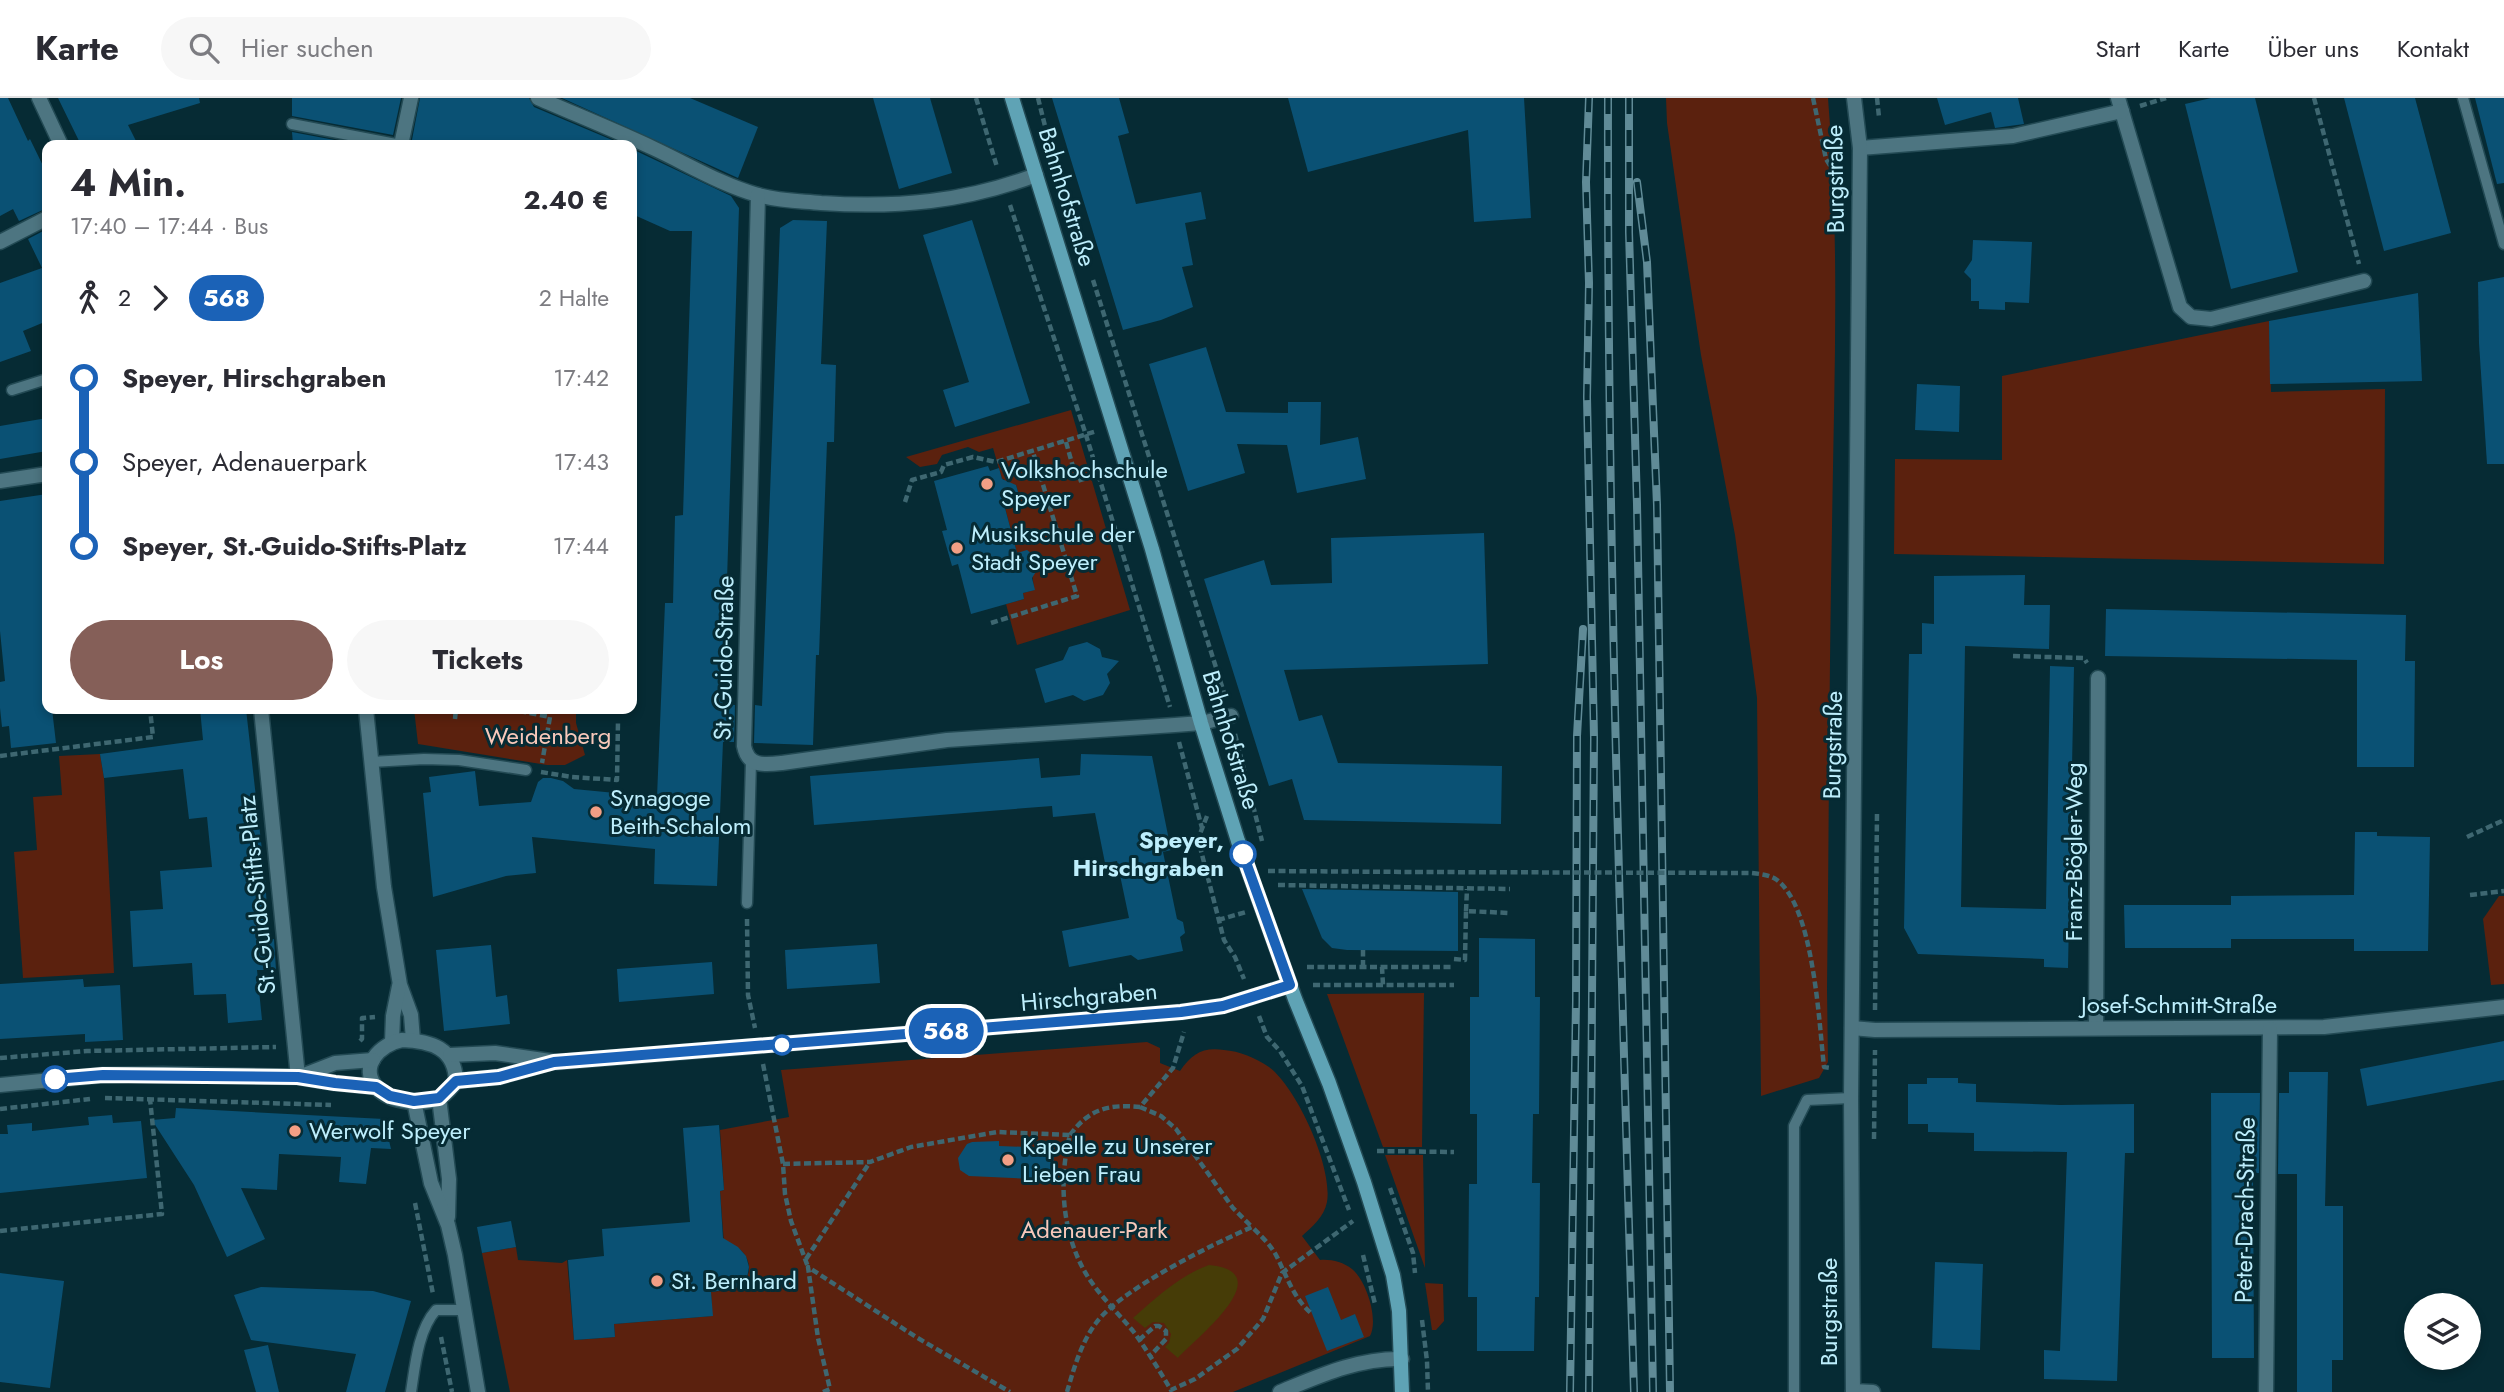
<!DOCTYPE html>
<html lang="de">
<head>
<meta charset="utf-8">
<style>
  body { margin:0; font-family:Jost,sans-serif; background:#f7f7f7; color:#2b2b33; height:100vh; display:flex; flex-direction:column; font-size:26px; white-space:nowrap }
  * { box-sizing:border-box; margin:0 }
  p { font-size:23px; color:#7c7c81 }
  .icon { flex:none; width:38px; height:38px; fill:none; stroke:currentColor; stroke-width:2; stroke-linecap:round; stroke-linejoin:round }
  .map { position:relative; flex:1; overflow:hidden }
  .details { position:absolute; left:42px; top:42px; width:595px; height:574px; display:flex; flex-direction:column; background:#fff; border-radius:14px; box-shadow:0 4px 10px #0003 }
  .details>* { flex:none }
  .badge { padding:0 14px; border-radius:23px; font-size:24px; line-height:46px }
  .tools { position:absolute; left:2404px; top:1195px; display:grid; gap:14px }
  .tools a { display:grid; place-items:center; width:77px; height:77px; border-radius:50%; background:#fff; box-shadow:0 4px 10px #0003; font-size:35px }
  .map>.badge { position:absolute; translate:-50% -50%; box-shadow:0 0 0 4px #fff }
  .legs { display:flex; align-items:center; gap:10px; height:77px; padding:0 28px; font-size:23px }
  .legs p { margin-inline-start:auto }
  .overview { display:flex; align-items:center; justify-content:space-between; height:119px; padding:0 28px }
  h1 { font-size:38px; font-weight:700; line-height:52px }
  .action { display:flex; gap:14px; margin-top:auto; padding:14px 28px }
  .action a { flex:1; height:80px; border-radius:42px; background:#855f58; color:#fff; font-size:28px; font-weight:700; line-height:80px; text-align:center }
  .action a+a { background:#f7f7f7; color:#2b2b33 }
  ul { padding:0 28px; list-style:none }
  li { display:flex; align-items:center; gap:24px; height:84px; font-size:26px }
  li i { display:grid; place-items:center; width:10px; height:100%; margin:0 9px; background:currentColor }
  li i::after { content:''; width:18px; height:18px; margin:-9px; border:5px solid; border-radius:50%; background:#fff }
  li p { margin-inline-start:auto }
  li:first-child i { background:linear-gradient(#0000 50%,currentColor 0) }
  li:last-child i { background:linear-gradient(currentColor 50%,#0000 0) }
  header { display:flex; align-items:center; gap:42px; box-sizing:border-box; height:98px; padding:0 35px; background:#fff; border-bottom:2px solid #e1e1e2 }
  header strong { font-size:33px }
  nav { display:flex; gap:38px; margin-inline-start:auto; font-size:24px }
  .search { width:490px; height:63px; background:#f7f7f7; display:flex; align-items:center; gap:18px; box-sizing:border-box; padding:0 24px; border-radius:38px; color:#7c7c81; font-size:26px }
  .map>svg:first-child { display:block }
</style>
</head>
<body>
<header>
<strong>Karte</strong>
<div class="search"><svg class="icon" aria-label="search" viewBox="0 0 24 24"><circle cx="10" cy="10" r="6"/><path d="M15 15l6 6"/></svg>Hier suchen</div>
<nav><a>Start</a><a>Karte</a><a>Über uns</a><a>Kontakt</a></nav>
</header>
<div class="map">
<svg width="2504" height="1294" viewBox="0 0 2504 1294">
  <rect width="100%" height="100%" fill="#062b34"/>
  <g fill="#5b210e">
    <path d="M1666 0H1828C1840 143 1834 286 1832 430 1829 583 1829 737 1827 891L1828 964 1819 980 1761 998 1757 600 1735 437 1701 257 1682 130 1667 25Z"/>
    <polygon points="2269,223 2271,294 2385,291 2384,466 1894,456 1895,361 2002,362 2002,278"/>
    <polygon points="1071,312 1130,512 1017,547 1006,506 1024,501 1023,495 1034,492 1032,473 1039,469 1034,457 1028,458 1026,453 1017,455 1005,410 1014,408 1012,401 1019,397 1016,387 1006,387 1004,381 1002,381 993,350 979,354 968,349 942,357 937,366 920,369 906,359"/>
    <polygon points="414,611 576,611 576,625 585,657 565,667 547,667 418,646"/>
    <polygon points="100,656 104,680 114,875 23,880 14,754 37,752 33,699 62,697 59,658"/>
    <polygon points="2499,798 2504,798 2504,886 2491,887 2483,821"/>
    <polygon points="1424,895 1422,1049 1383,1049 1327,896"/>
    <path d="M1147 944 1160 950V965L1180 973C1192 956 1202 949 1224 952 1239 953 1256 960 1269 969 1297 990 1333 1069 1327 1104 1324 1119 1312 1129 1302 1138L1320 1162C1331 1161 1343 1164 1352 1171 1366 1182 1379 1221 1370 1238L1233 1294H510L482 1155 516 1149 518 1162 562 1165 567 1162 574 1242 615 1239 614 1226 712 1218 711 1194C720 1193 730 1193 738 1188 760 1175 746 1146 724 1145L720 1093 724 1092 720 1032 789 1019 781 972Z"/>
    <polygon points="1385,1057 1423,1057 1425,1170"/>
    <polygon points="1425,1185 1443,1186 1444,1223 1436,1232 1432,1232"/>
  </g>
  <path fill="#463c07" d="M1209 1167C1282 1174 1195 1241 1178 1260L1165 1249 1169 1245 1171 1236 1164 1225 1153 1224 1145 1230 1133 1220C1156 1200 1180 1177 1209 1167Z"/>
  <g fill="#0a5174">
    <polygon points="0,0 8,0 28,43 30,41 47,76 47,110 19,123 13,111 0,118"/>
    <polygon points="58,0 199,0 200,5 128,27 138,47 81,47"/>
    <polygon points="292,0 401,0 393,37 292,18"/>
    <polygon points="420,0 529,0 534,9 624,47 411,47"/>
    <polygon points="562,0 690,0 758,29 738,80"/>
    <polygon points="873,0 930,0 952,75 899,91"/>
    <polygon points="1052,0 1119,0 1129,35 1118,38 1136,106 1201,94 1206,121 1185,125 1193,167 1182,169 1193,209 1161,222 1123,232"/>
    <polygon points="1288,0 1524,0 1531,120 1474,124 1468,32 1308,74"/>
    <polygon points="1937,0 2018,0 2024,26 1995,30 1991,14 1945,27"/>
    <polygon points="2211,0 2255,0 2298,174 2231,191 2185,6"/>
    <polygon points="2344,0 2415,0 2451,135 2384,153"/>
    <polygon points="2475,0 2504,0 2504,85 2497,86"/>
    <polygon points="292,34 361,47 293,47"/>
    <polygon points="632,51 731,98 739,110 723,606 735,607 734,644 723,644 717,788 654,786 655,751 532,739 536,775 506,778 433,799 423,695 431,694 429,679 475,673 479,708 531,704 538,684 543,680 551,680 563,683 574,691 657,699 665,505 673,505 675,418 683,417 692,133 670,133 632,116"/>
    <polygon points="793,122 827,123 821,266 836,267 834,344 827,344 819,557 816,557 813,647 754,645 755,607 762,608 780,130"/>
    <polygon points="972,122 1030,305 955,329 943,292 969,284 923,137"/>
    <polygon points="47,131 47,223 23,233 31,253 0,264 0,185 42,170 28,141"/>
    <polygon points="1973,142 2032,144 2029,205 2005,204 2005,212 1979,211 1979,203 1971,203 1971,181 1964,174 1972,162"/>
    <polygon points="2504,179 2504,366 2487,366 2479,245 2478,184"/>
    <polygon points="2418,195 2422,283 2270,286 2269,223"/>
    <polygon points="1206,249 1226,314 1288,315 1288,304 1321,304 1320,347 1358,339 1366,381 1297,395 1287,347 1237,346 1245,375 1188,393 1149,266"/>
    <polygon points="1917,286 1960,288 1959,334 1915,332"/>
    <polygon points="47,320 47,353 0,361 0,328"/>
    <polygon points="988,368 990,373 999,370 1002,381 1016,387 1019,397 1012,408 1005,410 1017,455 1027,452 1036,459 1039,469 1032,480 1035,492 1023,495 1024,501 971,516 958,466 952,468 942,433 947,432 934,383"/>
    <polygon points="47,396 47,611 52,611 56,645 11,650 9,628 2,629 0,610 0,584 5,583 0,533 0,403"/>
    <polygon points="1484,435 1488,566 1284,572 1299,623 1322,617 1338,665 1502,668 1501,726 1304,722 1292,681 1269,688 1204,481 1264,462 1271,487 1332,485 1331,440"/>
    <polygon points="2025,477 2024,507 2050,507 2049,551 1965,548 1961,809 2046,811 2050,568 2074,569 2068,870 2044,869 2044,861 1918,856 1904,830 1909,556 1922,556 1922,525 1934,526 1934,478"/>
    <polygon points="2106,511 2406,517 2405,563 2415,563 2414,669 2357,669 2357,562 2105,558"/>
    <polygon points="1087,544 1100,551 1102,559 1119,563 1107,576 1110,585 1103,597 1084,603 1073,597 1045,605 1035,571 1063,562 1069,549"/>
    <polygon points="200,611 246,611 265,779 269,842 274,841 276,872 257,872 262,922 228,925 226,896 194,897 192,865 133,869 130,813 163,811 160,773 212,769 207,719 189,721 183,671 104,680 100,656 203,642"/>
    <polygon points="1081,656 1152,658 1171,752 1163,754 1177,821 1183,824 1185,835 1180,839 1183,853 1138,862 1131,857 1069,869 1062,833 1129,820 1117,763 1105,765 1095,715 1053,719 1052,708 814,727 810,678 1039,660 1041,680 1080,677"/>
    <polygon points="2355,734 2377,734 2377,738 2430,739 2428,853 2354,853 2354,841 2231,841 2231,850 2125,850 2124,807 2231,807 2231,798 2354,797"/>
    <polygon points="1302,791 1458,794 1458,853 1347,852 1332,850 1322,840"/>
    <polygon points="1479,840 1535,841 1535,899 1540,899 1539,1016 1533,1016 1532,1085 1540,1085 1539,1199 1535,1199 1534,1253 1477,1253 1477,1199 1468,1199 1469,1086 1477,1086 1477,1016 1470,1016 1470,899 1479,899"/>
    <polygon points="877,846 880,885 787,891 785,852"/>
    <polygon points="491,847 496,899 507,897 510,926 444,933 436,852"/>
    <polygon points="712,864 714,896 619,904 617,871"/>
    <polygon points="83,881 84,889 120,887 123,942 85,944 85,936 0,941 0,886"/>
    <polygon points="2504,943 2504,982 2367,1008 2360,971"/>
    <polygon points="2289,974 2328,974 2325,1108 2343,1108 2343,1262 2332,1262 2332,1294 2297,1294 2297,1076 2278,1076 2279,995 2289,995"/>
    <polygon points="1927,980 1958,980 1958,985 1976,986 1976,1004 2060,1007 2134,1006 2134,1055 2125,1055 2117,1283 2044,1281 2044,1252 2060,1253 2067,1054 1974,1053 1974,1035 1928,1034 1928,1026 1908,1026 1908,986 1927,986"/>
    <polygon points="2211,995 2260,995 2259,1075 2253,1075 2254,1260 2212,1260"/>
    <polygon points="176,1010 384,1021 391,1051 371,1050 366,1086 339,1084 341,1059 279,1056 277,1092 241,1090 265,1141 227,1159 194,1087 152,1022 175,1020"/>
    <polygon points="112,1017 113,1025 141,1023 147,1080 0,1095 0,1036 8,1036 7,1027 32,1025 32,1033 60,1030 89,1027 88,1019"/>
    <polygon points="719,1027 724,1092 720,1093 723,1140 738,1149 746,1158 749,1169 747,1180 736,1190 711,1194 713,1218 614,1226 615,1239 574,1242 568,1162 604,1158 602,1131 690,1124 683,1030"/>
    <polygon points="999,1043 999,1048 1054,1050 1053,1082 969,1078 960,1072 958,1060 967,1046 972,1044"/>
    <polygon points="511,1123 516,1149 482,1155 477,1129"/>
    <polygon points="1935,1164 1983,1166 1980,1252 1932,1250"/>
    <polygon points="0,1175 64,1183 50,1290 0,1284"/>
    <polygon points="261,1189 373,1193 411,1203 385,1294 346,1294 356,1256 251,1242 234,1197"/>
    <polygon points="1328,1189 1341,1222 1355,1216 1364,1239 1327,1253 1305,1198"/>
    <polygon points="268,1247 279,1294 256,1294 244,1252"/>
  </g>
  <g fill="none" stroke-linecap="round" stroke-linejoin="round">
    <defs>
      <g id="service">
        <polyline points="2463,0 2504,146"/>
        <polyline points="292,26 401,47"/>
        <polyline points="12,292 47,281"/>
        <polyline points="371,664 424,661 459,662 526,672"/>
        <polyline points="747,805 751,664"/>
        <path d="M411 1294C415 1268 418 1232 436 1212H464"/>
        <polyline points="1794,1294 1794,1028 1807,1002 1851,1000"/>
      </g>
      <g id="minor">
        <polyline points="39,0 61,47"/>
        <path d="M538 0C577 17 617 33 655 51 689 67 722 87 758 97 778 103 800 103 821 105 898 110 964 104 1036 77"/>
        <polyline points="2118,0 2180,209 2191,219 2211,221 2364,183"/>
        <polyline points="401,47 411,0"/>
        <polyline points="1860,50 2013,38 2122,13"/>
        <path d="M758 97 744 648C748 669 764 667 782 665L947 642 1175 627 1201 625 1231 618"/>
        <polyline points="0,144 47,120"/>
        <polyline points="0,383 47,376"/>
        <polyline points="261,611 298,979"/>
        <polyline points="366,611 384,789 400,887 411,917 413,942"/>
        <polyline points="2096,929 2098,580"/>
        <polyline points="1852,930 1875,932 2324,929 2504,909"/>
        <polyline points="392,944 393,918 399,888"/>
        <polyline points="1853,1293 1873,1294"/>
        <path d="M1280 1294C1319 1278 1358 1260 1402 1261"/>
        <polyline points="1853,1294 1851,1000 1860,50 1854,0"/>
        <polyline points="2266,1294 2270,931"/>
      </g>
      <g id="tertiary">
        <path d="M402 942C431 943 455 950 456 983 452 989 447 995 441 999 424 1008 390 1005 377 990 358 969 380 946 402 942Z"/>
        <polyline points="450,957 495,955 557,964 1181,914 1223,908 1290,887"/>
        <polyline points="299,979 335,965 373,962"/>
        <polyline points="456,983 499,979 549,965"/>
        <polyline points="0,987 103,977 163,976 298,979 335,985 376,989"/>
        <polyline points="439,1000 449,1081 448,1119"/>
        <polyline points="414,1003 431,1085 448,1127 455,1157 478,1294"/>
      </g>
      <polyline id="secondary" points="1012,0 1152,451 1201,625 1238,743 1295,901 1329,985 1364,1084 1393,1177 1399,1213 1402,1294"/>
    </defs>
    <use href="#service" stroke="#234a54" stroke-width="13"/>
    <use href="#minor" stroke="#234a54" stroke-width="17"/>
    <use href="#tertiary" stroke="#234a54" stroke-width="17"/>
    <use href="#secondary" stroke="#234a54" stroke-width="17"/>
    <g stroke="#3e6771" stroke-width="4.5" stroke-dasharray="7 3.5" stroke-linecap="butt">
      <polyline points="976,0 997,69"/>
      <polyline points="1038,0 1049,44"/>
      <polyline points="1813,0 1826,61 1831,69 1839,74"/>
      <polyline points="1877,0 1879,19"/>
      <polyline points="2314,0 2359,166"/>
      <polyline points="2140,8 2166,0"/>
      <polyline points="1010,107 1086,337 1170,609"/>
      <polyline points="1093,182 1226,601"/>
      <polyline points="1066,344 1077,383 1110,373"/>
      <polyline points="905,404 912,382 941,374 944,367 973,359 996,364 1097,333"/>
      <polyline points="991,525 1077,498 1033,354"/>
      <polyline points="2013,558 2084,560 2087,565"/>
      <polyline points="509,611 550,619 542,665"/>
      <polyline points="455,621 456,611"/>
      <polyline points="1235,636 1262,743"/>
      <polyline points="1179,644 1202,730"/>
      <polyline points="0,658 153,639 150,611"/>
      <polyline points="541,674 572,679 617,682 618,623"/>
      <polyline points="1207,718 1198,741 1224,842 1235,859 1244,881"/>
      <polyline points="2467,739 2504,722"/>
      <polyline points="1268,773 1416,774"/>
      <path d="M1752 775C1761 776 1770 777 1777 782 1814 810 1819 925 1824 969L1831 970"/>
      <polyline points="1278,787 1510,791"/>
      <polyline points="2470,797 2504,793"/>
      <polyline points="1466,813 1467,791"/>
      <polyline points="747,821 748,897 755,930"/>
      <polyline points="1218,822 1246,814"/>
      <polyline points="1454,861 1465,862 1466,813 1509,815"/>
      <polyline points="1307,869 1454,869"/>
      <polyline points="1363,869 1363,852"/>
      <polyline points="1382,869 1383,887"/>
      <polyline points="1313,887 1454,887"/>
      <polyline points="1875,912 1877,714"/>
      <polyline points="1259,918 1267,939 1280,953 1302,988 1349,1112"/>
      <polyline points="360,943 362,941 362,920 375,919"/>
      <polyline points="0,960 87,953 276,949"/>
      <polyline points="763,966 783,1066 785,1096 791,1123 808,1169"/>
      <polyline points="105,1000 331,1007"/>
      <polyline points="1140,1009 1161,1018 1176,1031 1233,1110 1252,1129"/>
      <polyline points="0,1011 90,1001"/>
      <path d="M1070 1037C1089 1011 1108 1006 1140 1009L1173 970 1184 934"/>
      <polyline points="1874,1041 1875,952"/>
      <polyline points="1377,1053 1454,1054"/>
      <path d="M783 1066 870 1064 911 1049 997 1034 1070 1037C1058 1083 1062 1138 1088 1179 1101 1199 1118 1215 1133 1233 1147 1252 1159 1272 1171 1292L1195 1281 1237 1251 1263 1221 1282 1175 1353 1123"/>
      <polyline points="1390,1090 1413,1155 1415,1175"/>
      <polyline points="415,1105 433,1196"/>
      <polyline points="0,1133 162,1116 150,1001"/>
      <polyline points="1363,1157 1375,1206"/>
      <polyline points="806,1161 870,1064"/>
      <polyline points="1422,1222 1427,1263 1428,1294"/>
      <polyline points="441,1239 452,1294"/>
      <polyline points="1139,1242 1155,1228 1159,1228 1166,1233 1166,1241 1151,1257"/>
      <polyline points="823,1294 830,1291 818,1240 808,1169 916,1239 1010,1294"/>
      <path d="M1067 1294C1074 1270 1081 1245 1096 1225 1121 1191 1213 1146 1252 1129 1261 1138 1271 1147 1277 1159 1287 1179 1294 1201 1312 1216"/>
    </g>
    <use href="#service" stroke="#4d7581" stroke-width="10"/>
    <use href="#minor" stroke="#4d7581" stroke-width="14"/>
    <use href="#tertiary" stroke="#4d7581" stroke-width="14"/>
    <use href="#secondary" stroke="#5fa3b5" stroke-width="14"/>
    <defs>
      <g id="rail">
        <path d="M1608 0C1607 431 1621 863 1634 1294"/>
        <polyline points="1629,0 1629,134 1637,406 1653,1294"/>
        <polyline points="1637,84 1647,164 1657,407 1670,1294"/>
        <polyline points="1570,1294 1576,903 1577,638 1583,531"/>
        <polyline points="1589,1294 1594,640 1587,299 1589,185 1586,84 1589,0"/>
      </g>
    </defs>
    <use href="#rail" stroke="#608b97" stroke-width="8"/>
    <use href="#rail" stroke="#062b34" stroke-width="5" stroke-dasharray="16" stroke-linecap="butt"/>
    <polyline stroke="#3e6771" stroke-width="4.5" stroke-dasharray="7 3.5" stroke-linecap="butt" points="1416,774 1752,775"/>
  </g>
  <g fill="none" stroke-linecap="round" stroke-linejoin="round">
    <defs>
      <polyline id="line-1" points="55,981 103,977 298,979 335,985 376,989 390,998 414,1003 439,1000 456,983 499,979 554,964 1181,914 1223,908 1290,887 1243,756"/>
    </defs>
    <use href="#line-1" stroke="#fff" stroke-width="16"/>
    <use href="#line-1" stroke="#1b62b7" stroke-width="10"/>
  </g>
  <g fill="#f39f85" stroke="#062b34" stroke-width="2.5">
    <circle cx="987" cy="386" r="7"/>
    <circle cx="957" cy="450" r="7"/>
    <circle cx="596" cy="714" r="7"/>
    <circle cx="295" cy="1033" r="7"/>
    <circle cx="1008" cy="1062" r="7"/>
    <circle cx="657" cy="1183" r="7"/>
  </g>
  <g fill="#fff" stroke="#1b62b7" stroke-width="3.5">
    <circle cx="1243" cy="756" r="12"/>
    <circle cx="782" cy="947" r="9"/>
    <circle cx="55" cy="981" r="12"/>
  </g>
  <g text-anchor="middle" stroke-width="6" stroke-linejoin="round" paint-order="stroke">
    <g font-size="24" fill="#bdeefc" stroke="#062b34">
      <text transform="translate(1835 81) rotate(-91)" y="8">Burgstraße</text>
      <text transform="translate(1067 99) rotate(73)" y="8">Bahnhofstraße</text>
      <text transform="translate(724 560) rotate(-89)" y="8">St.-Guido-Straße</text>
      <text transform="translate(1231 642) rotate(73)" y="8">Bahnhofstraße</text>
      <text transform="translate(1833 647) rotate(-89)" y="8">Burgstraße</text>
      <text transform="translate(2074 754) rotate(-90)" y="8">Franz-Bögler-Weg</text>
      <text transform="translate(257 797) rotate(-96)" y="8">St.-Guido-Stifts-Platz</text>
      <text transform="translate(1089 899) rotate(-5)" y="8">Hirschgraben</text>
      <text x="2179" y="915">Josef-Schmitt-Straße</text>
      <text transform="translate(2245 1112) rotate(-89)" y="8">Peter-Drach-Straße</text>
      <text transform="translate(1829 1214) rotate(-90)" y="8">Burgstraße</text>
    </g>
    <g font-size="24" fill="#bdeefc" stroke="#062b34" text-anchor="start">
      <text x="1001" y="380">Volkshochschule<tspan x="1001" dy="28">Speyer</tspan></text>
      <text x="971" y="444">Musikschule der<tspan x="971" dy="28">Stadt Speyer</tspan></text>
      <text x="610" y="708">Synagoge<tspan x="610" dy="28">Beith-Schalom</tspan></text>
      <text x="309" y="1041">Werwolf Speyer</text>
      <text x="1022" y="1056">Kapelle zu Unserer<tspan x="1022" dy="28">Lieben Frau</tspan></text>
      <text x="671" y="1191">St. Bernhard</text>
    </g>
    <g font-size="24" fill="#f8c8ba" stroke="#062b34">
      <text x="548" y="646">Weidenberg</text>
      <text x="1094" y="1140">Adenauer-Park</text>
    </g>
    <g font-size="24" font-weight="bold" fill="#bdeefc" stroke="#062b34" text-anchor="end">
      <text x="1224" y="750">Speyer,<tspan x="1224" dy="28">Hirschgraben</tspan></text>
    </g>
  </g>
</svg>
<div class="tools">
<a><svg class="icon" aria-label="layers" viewBox="0 0 24 24"><path d="M12 4l9 5-9 5-9-5zM3 14l9 5 9-5"/></svg></a>
</div>
<b class="badge" style="left:946px;top:933px;background:#1b62b7;color:#fff">568</b>
<section class="details">
<div class="overview"><div><h1>4 Min.</h1><p>17:40 – 17:44 · Bus</p></div><b>2.40 €</b></div>
<div class="legs"><svg class="icon" aria-label="walk" viewBox="0 0 24 24"><circle cx="13" cy="4" r="2"/><path d="M13 8l-2 6 4 7M11 14l-3 7M7 12l3-4h3l4 4"/></svg>2<svg class="icon" aria-label="forward" viewBox="0 0 24 24"><path d="M9 5l7 7-7 7"/></svg><b class="badge" style="background:#1b62b7;color:#fff">568</b><p>2 Halte</p></div>
<ul>
<li><i style="color:#1b62b7"></i><b>Speyer, Hirschgraben</b><p>17:42</p></li>
<li><i style="color:#1b62b7"></i><span>Speyer, Adenauerpark</span><p>17:43</p></li>
<li><i style="color:#1b62b7"></i><b>Speyer, St.-Guido-Stifts-Platz</b><p>17:44</p></li>
</ul>
<div class="action"><a>Los</a><a>Tickets</a></div>
</section>
</div>
</body>
</html>
